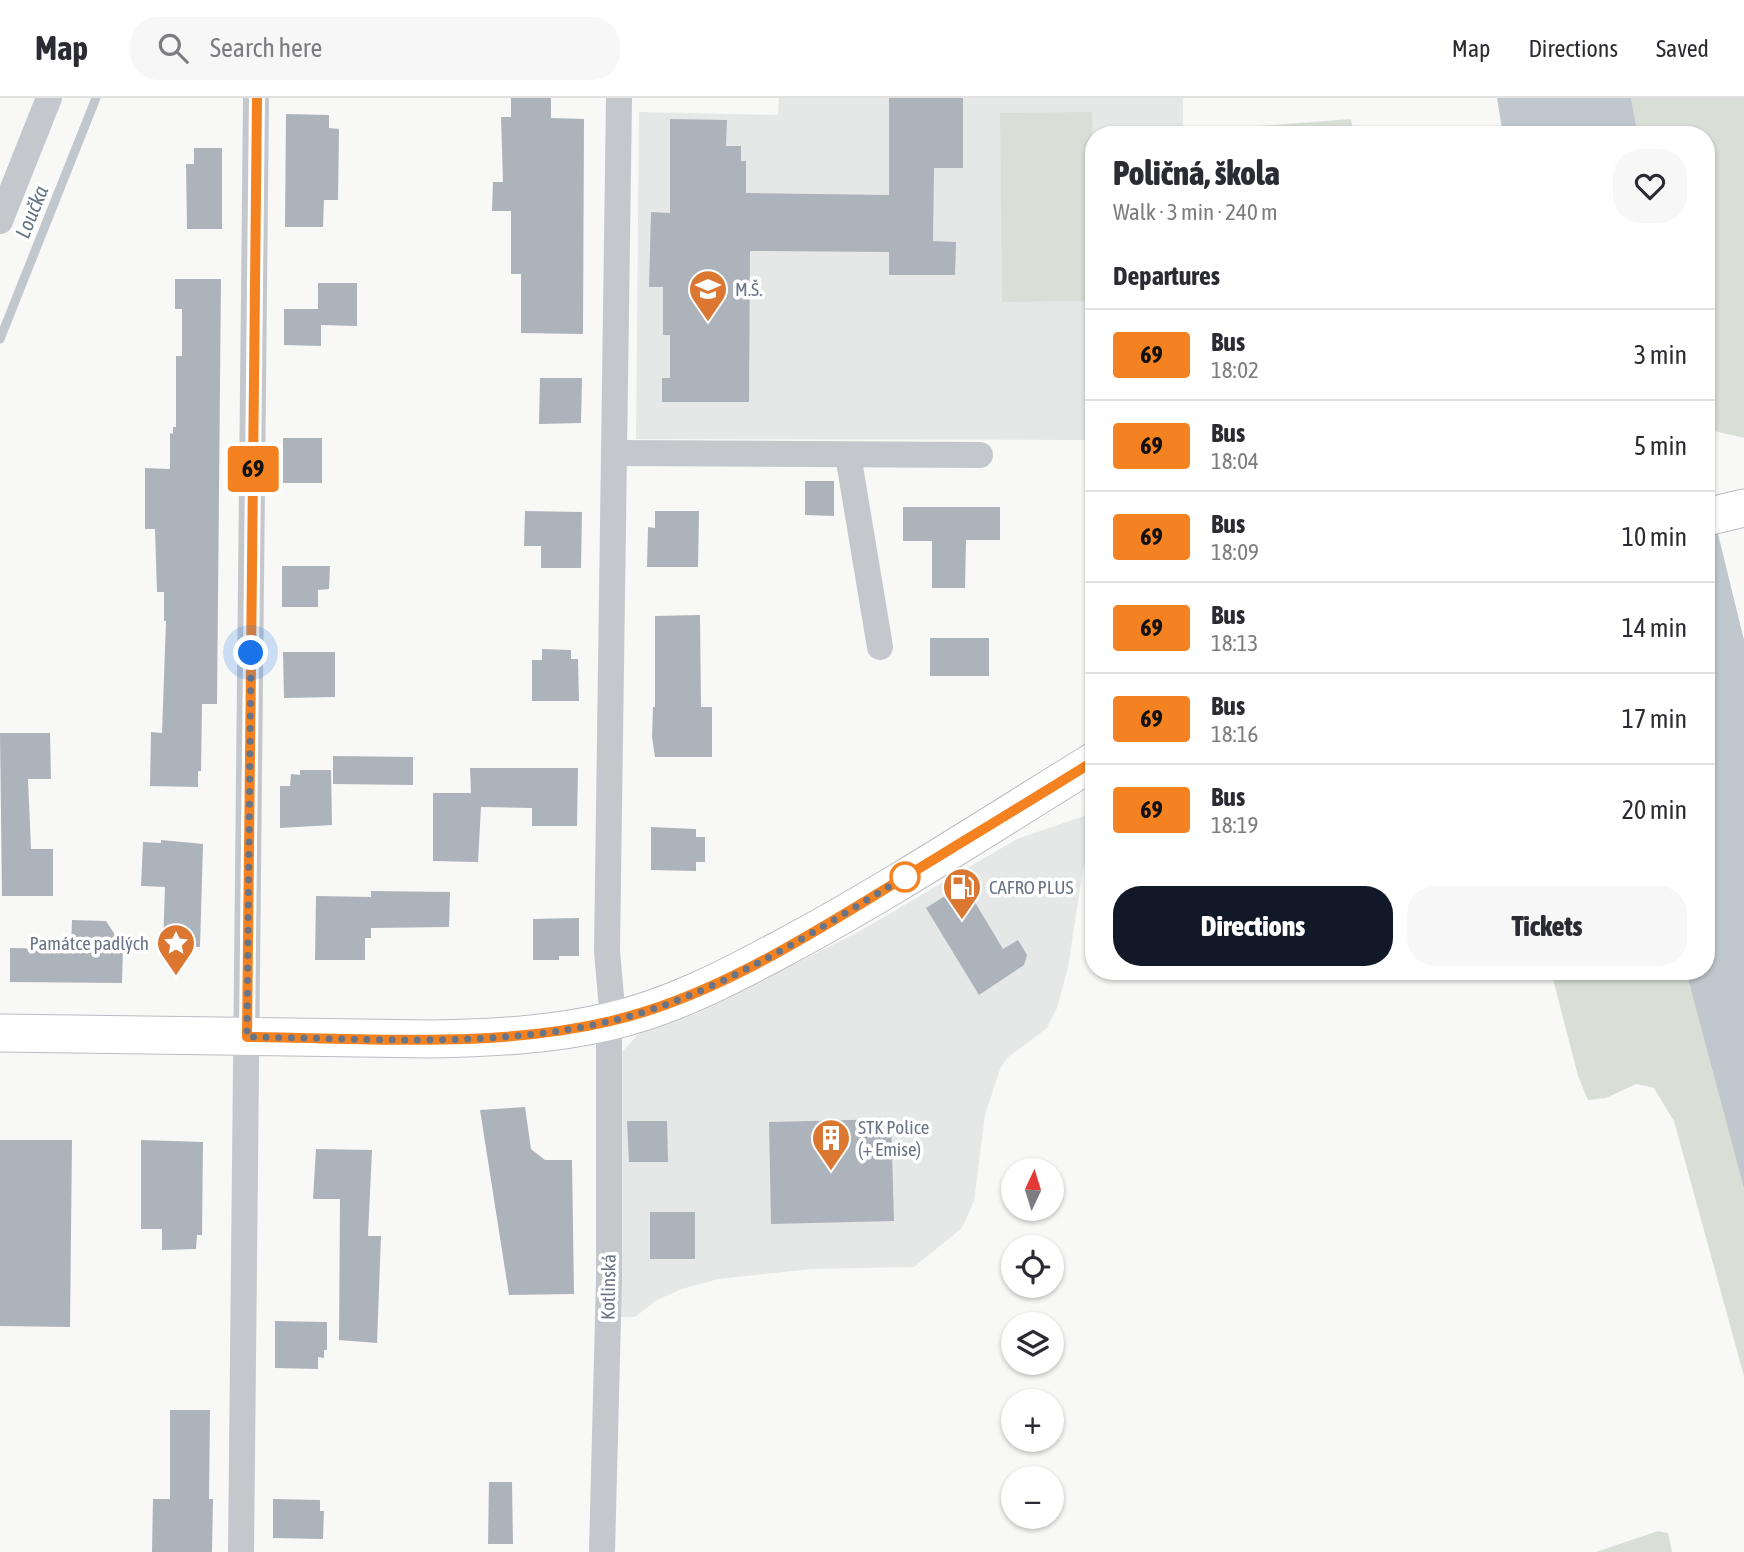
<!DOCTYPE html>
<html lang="en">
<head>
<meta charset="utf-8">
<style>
  body { margin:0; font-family:"Asap Condensed",sans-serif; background:#f7f7f7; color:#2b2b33; height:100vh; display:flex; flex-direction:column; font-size:26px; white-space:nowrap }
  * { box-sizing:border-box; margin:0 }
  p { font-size:23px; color:#7c7c81 }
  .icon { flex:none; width:38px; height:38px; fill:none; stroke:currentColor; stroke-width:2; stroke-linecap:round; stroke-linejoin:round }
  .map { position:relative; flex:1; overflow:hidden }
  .details { position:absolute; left:1085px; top:28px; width:630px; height:854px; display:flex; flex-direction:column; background:#fff; border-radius:28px; box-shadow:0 2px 5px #0004 }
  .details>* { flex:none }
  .badge { padding:0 14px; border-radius:5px; font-size:24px; line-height:46px }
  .needle { width:46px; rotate:4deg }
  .controls { position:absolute; left:1001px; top:1060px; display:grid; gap:14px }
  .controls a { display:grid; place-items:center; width:63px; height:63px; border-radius:50%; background:#fff; box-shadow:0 2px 5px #0004; font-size:35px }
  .you { position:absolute; width:35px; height:35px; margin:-18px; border:5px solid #fff; border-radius:50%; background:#1a73e8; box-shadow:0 0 0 10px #1a73e833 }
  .map>.badge { position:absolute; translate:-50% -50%; box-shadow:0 0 0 4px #fff }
  h2 { padding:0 28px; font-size:26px; line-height:63px }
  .round { display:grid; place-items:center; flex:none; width:74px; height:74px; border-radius:28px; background:#f7f7f7 }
  .overview { display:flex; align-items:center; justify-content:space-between; height:119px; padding:0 28px }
  h1 { font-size:33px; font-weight:800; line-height:52px }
  .action { display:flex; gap:14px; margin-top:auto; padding:14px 28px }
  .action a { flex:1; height:80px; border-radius:28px; background:#111827; color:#fff; font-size:28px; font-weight:800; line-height:80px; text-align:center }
  .action a+a { background:#f7f7f7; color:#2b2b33 }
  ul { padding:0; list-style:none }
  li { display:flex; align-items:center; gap:21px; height:91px; padding:0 28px; border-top:2px solid #e1e1e2 }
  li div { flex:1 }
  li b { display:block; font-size:26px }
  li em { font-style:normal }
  li .badge { min-width:77px; font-weight:700; text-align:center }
  header { display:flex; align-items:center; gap:42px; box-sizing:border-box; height:98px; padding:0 35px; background:#fff; border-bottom:2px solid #e1e1e2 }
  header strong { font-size:33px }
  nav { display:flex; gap:38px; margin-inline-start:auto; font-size:24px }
  .search { width:490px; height:63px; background:#f7f7f7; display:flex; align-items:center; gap:18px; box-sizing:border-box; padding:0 24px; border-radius:28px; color:#7c7c81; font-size:26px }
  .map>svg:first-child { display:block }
</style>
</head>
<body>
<header>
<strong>Map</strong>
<div class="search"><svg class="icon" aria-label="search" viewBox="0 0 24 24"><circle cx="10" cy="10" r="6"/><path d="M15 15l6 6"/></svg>Search here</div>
<nav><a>Map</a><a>Directions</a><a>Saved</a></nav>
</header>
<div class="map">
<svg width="1744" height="1454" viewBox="0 0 1744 1454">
  <rect width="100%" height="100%" fill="#f8f8f6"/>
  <g fill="#e6e7e7">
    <polygon points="779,0 1183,0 1183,37 1094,37 1094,342 636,341 639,14 778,17"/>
    <polygon points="1087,717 1094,724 1094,736 1083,771 1068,869 1057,910 1047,930 1007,960 1000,971 985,1017 974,1103 962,1130 914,1169 812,1171 718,1181 682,1191 657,1202 635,1219 619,1219 621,955 641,933 696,916 860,833 1017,741"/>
  </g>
  <g fill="#d9dfd7">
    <polygon points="1631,0 1744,0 1744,340 1706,331 1706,37 1638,37"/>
    <polygon points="1092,14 1094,203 1002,204 1000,15"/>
    <polygon points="1351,21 1354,37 1183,37 1183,34"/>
    <polygon points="1551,873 1692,873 1744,1077 1744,1278 1674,1023 1654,990 1636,986 1606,1000 1588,1002 1578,978"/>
    <polygon points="1658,1433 1668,1435 1672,1454 1596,1454"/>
  </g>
  <g fill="#c0c7cd">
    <polygon points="1497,0 1631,0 1638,37 1503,37"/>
    <polygon points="1706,387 1744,542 1744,1090 1686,873 1706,873"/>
  </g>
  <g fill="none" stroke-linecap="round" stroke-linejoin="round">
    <polyline stroke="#c0c7cd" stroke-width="9" points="0,241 96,0"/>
  </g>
  <g fill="#adb3ba">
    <polygon points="511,0 551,0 551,20 584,21 583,236 521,235 521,176 511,176 511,113 492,113 493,84 503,84 501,19 511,19"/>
    <polygon points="889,0 963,0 963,70 934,70 933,143 956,144 955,177 889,177 889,154 750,153 749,304 662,304 662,280 670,280 670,237 663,237 663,189 649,189 651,114 670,115 670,21 727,22 726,48 741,48 741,63 746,63 746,95 889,97"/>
    <polygon points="286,16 329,17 329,30 339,31 338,102 324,102 323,129 285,129"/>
    <polygon points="194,50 222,50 222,131 187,131 186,66 194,66"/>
    <polygon points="175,181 221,181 217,606 202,606 201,673 198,673 198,689 150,688 151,634 162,635 166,523 164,523 164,494 157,494 155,431 145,431 145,370 170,371 170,335 173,336 173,329 176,329 176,258 182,258 182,211 175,211"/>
    <polygon points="318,185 357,185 357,228 321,227 321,248 284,247 284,211 318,211"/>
    <polygon points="540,280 582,280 581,325 539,326"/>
    <rect x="283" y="340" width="39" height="45"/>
    <polygon points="805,383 834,383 834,418 805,417"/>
    <polygon points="903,409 1000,409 1000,442 966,442 965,490 932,490 932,443 903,443"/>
    <polygon points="525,413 582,414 581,470 541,470 541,448 524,448"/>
    <polygon points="655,413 699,413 698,469 647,469 648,429 655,430"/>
    <polygon points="282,468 330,468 329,491 318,492 318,509 282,509"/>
    <polygon points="700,517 701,609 712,609 712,659 655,659 652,639 653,609 655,609 655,518"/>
    <rect x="930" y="540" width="59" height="38"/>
    <polygon points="542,551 571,552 571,561 578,561 579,603 532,603 532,562 542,562"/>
    <polygon points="283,554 335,554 335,599 284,600"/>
    <polygon points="0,635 50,635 51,681 28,681 31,751 53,751 53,798 2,798"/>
    <polygon points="333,658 413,659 413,687 333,686"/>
    <polygon points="470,670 578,670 577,728 532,728 532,710 481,709 478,764 433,763 433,695 471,695"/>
    <polygon points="300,672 331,672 332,727 280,730 280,688 290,688 291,676 300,677"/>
    <polygon points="651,729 696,731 696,739 705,739 705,764 696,764 696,773 651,772"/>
    <polygon points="161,742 203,746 200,849 163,848 165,789 141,788 143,744 161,745"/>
    <polygon points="964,786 1003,851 1018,842 1027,857 1024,867 979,897 926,810"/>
    <polygon points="371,793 450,794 449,829 371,830 371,840 365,840 365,862 315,862 316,798 371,799"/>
    <polygon points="579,820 579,858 559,858 559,862 533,862 533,821"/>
    <polygon points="72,822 106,823 123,849 122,885 10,884 10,850 71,851"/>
    <polygon points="525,1009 531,1051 545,1062 572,1062 574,1196 509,1197 480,1012"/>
    <polygon points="891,1021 894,1123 771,1126 769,1024"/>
    <polygon points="627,1023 667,1023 668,1064 629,1064"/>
    <polygon points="0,1042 72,1042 70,1229 0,1228"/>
    <polygon points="141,1042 203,1044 202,1137 197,1137 196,1151 162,1152 162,1131 141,1131"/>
    <polygon points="316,1051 372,1052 368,1138 381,1138 377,1245 339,1242 340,1101 313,1101"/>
    <rect x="650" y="1114" width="45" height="47"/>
    <polygon points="275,1223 327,1224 327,1252 324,1252 324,1260 318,1259 318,1271 275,1270"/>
    <polygon points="170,1312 210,1312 209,1401 213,1401 212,1454 152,1454 153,1401 170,1401"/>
    <polygon points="489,1384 512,1384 513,1446 488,1446"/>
    <polygon points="273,1401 320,1402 320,1413 324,1413 323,1441 273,1440"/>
  </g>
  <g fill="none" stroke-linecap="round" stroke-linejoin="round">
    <defs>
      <g id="secondary">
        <polyline points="1706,419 1744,410"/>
        <path d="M0 935 432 941C491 940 553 937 611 923 671 909 727 880 781 851 888 794 990 727 1094 663"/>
      </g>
    </defs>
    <use href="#secondary" stroke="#b9bcc2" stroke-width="39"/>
    <g stroke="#c4c7cb" stroke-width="26">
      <polyline points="0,123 49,0"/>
      <polyline points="614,355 980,357"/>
      <polyline points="848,357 880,549"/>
      <polyline points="241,1454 256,0"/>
      <polyline points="602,1454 609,1181 609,938 612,910 607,853 619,0"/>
    </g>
    <use href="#secondary" stroke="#fff" stroke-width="37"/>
  </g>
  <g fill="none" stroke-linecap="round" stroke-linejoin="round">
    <defs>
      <path id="line" d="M257 0 247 939C367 940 493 951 611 923 706 901 795 846 877 796 949 752 1022 708 1094 663"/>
    </defs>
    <use href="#line" stroke="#fff" stroke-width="16"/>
    <use href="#line" stroke="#f58220" stroke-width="10"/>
    <path stroke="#697486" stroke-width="7" stroke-dasharray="0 12.6" d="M251 555 247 939C365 940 495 951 611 923 717 898 813 834 905 779"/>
  </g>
  <defs>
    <symbol id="school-pin" viewBox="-11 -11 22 30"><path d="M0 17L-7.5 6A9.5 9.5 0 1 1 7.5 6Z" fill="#dc7732" stroke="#fff"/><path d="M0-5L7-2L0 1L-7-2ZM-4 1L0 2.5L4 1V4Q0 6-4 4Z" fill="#fff"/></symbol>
    <symbol id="fuel-pin" viewBox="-11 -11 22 30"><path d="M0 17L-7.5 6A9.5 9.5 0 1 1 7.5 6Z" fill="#dc7732" stroke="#fff"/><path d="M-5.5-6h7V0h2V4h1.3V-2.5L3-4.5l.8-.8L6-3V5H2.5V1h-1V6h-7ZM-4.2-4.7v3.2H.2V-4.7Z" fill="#fff"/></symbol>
    <symbol id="sight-pin" viewBox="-11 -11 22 30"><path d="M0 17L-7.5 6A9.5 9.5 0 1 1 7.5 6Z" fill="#dc7732" stroke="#fff"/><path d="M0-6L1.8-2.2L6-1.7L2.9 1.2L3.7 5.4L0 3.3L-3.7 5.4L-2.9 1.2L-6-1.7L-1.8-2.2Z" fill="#fff"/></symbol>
    <symbol id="building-pin" viewBox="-11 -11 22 30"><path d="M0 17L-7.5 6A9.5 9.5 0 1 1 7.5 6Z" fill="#dc7732" stroke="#fff"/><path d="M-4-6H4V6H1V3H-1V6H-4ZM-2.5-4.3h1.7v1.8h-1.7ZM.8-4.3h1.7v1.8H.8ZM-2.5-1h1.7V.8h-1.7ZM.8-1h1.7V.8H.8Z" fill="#fff"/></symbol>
  </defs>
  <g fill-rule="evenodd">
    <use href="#school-pin" x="686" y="169" width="44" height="60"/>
    <use href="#fuel-pin" x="940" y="767" width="44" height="60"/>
    <use href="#sight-pin" x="154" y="823" width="44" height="60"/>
    <use href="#building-pin" x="809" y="1018" width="44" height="60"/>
  </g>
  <circle fill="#fff" stroke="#f58220" stroke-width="3.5" cx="905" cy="779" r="14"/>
  <g text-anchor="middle" stroke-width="7" stroke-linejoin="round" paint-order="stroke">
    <g font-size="19" fill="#697486" stroke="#fff" text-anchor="start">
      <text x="735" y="198">M.Š.</text>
      <text x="989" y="796">CAFRO PLUS</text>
      <text x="149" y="852" text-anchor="end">Památce padlých</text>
      <text x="858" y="1036">STK Police<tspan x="858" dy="22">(+ Emise)</tspan></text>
    </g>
    <g font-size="19" fill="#697486" stroke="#fff">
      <text transform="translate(608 1189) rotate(-89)" y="7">Kotlinská</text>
    </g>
    <g font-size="21" font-style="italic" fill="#647481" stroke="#fff">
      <text transform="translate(32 114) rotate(-68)" y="7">Loučka</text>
    </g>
  </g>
</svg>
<div class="controls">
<a><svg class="needle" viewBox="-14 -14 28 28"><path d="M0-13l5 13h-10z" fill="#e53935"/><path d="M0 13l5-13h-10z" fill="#7c7c81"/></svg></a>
<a><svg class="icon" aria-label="locate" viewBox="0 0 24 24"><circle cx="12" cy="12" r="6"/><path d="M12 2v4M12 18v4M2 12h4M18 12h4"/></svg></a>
<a><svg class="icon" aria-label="layers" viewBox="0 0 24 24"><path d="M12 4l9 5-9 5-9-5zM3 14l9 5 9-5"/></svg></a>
<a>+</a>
<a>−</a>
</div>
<div class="you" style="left:251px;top:555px"></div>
<b class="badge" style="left:253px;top:371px;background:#f58220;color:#111">69</b>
<section class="details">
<div class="overview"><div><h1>Poličná, škola</h1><p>Walk · 3 min · 240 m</p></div><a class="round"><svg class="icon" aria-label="heart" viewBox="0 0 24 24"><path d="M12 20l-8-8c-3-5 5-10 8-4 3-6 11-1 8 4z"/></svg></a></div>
<h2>Departures</h2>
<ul>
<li><span class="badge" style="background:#f58220;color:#111">69</span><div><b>Bus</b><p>18:02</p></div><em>3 min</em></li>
<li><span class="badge" style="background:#f58220;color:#111">69</span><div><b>Bus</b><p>18:04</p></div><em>5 min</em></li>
<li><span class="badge" style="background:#f58220;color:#111">69</span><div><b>Bus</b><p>18:09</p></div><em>10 min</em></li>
<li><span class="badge" style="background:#f58220;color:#111">69</span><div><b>Bus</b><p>18:13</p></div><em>14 min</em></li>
<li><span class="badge" style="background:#f58220;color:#111">69</span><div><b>Bus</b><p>18:16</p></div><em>17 min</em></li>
<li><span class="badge" style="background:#f58220;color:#111">69</span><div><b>Bus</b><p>18:19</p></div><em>20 min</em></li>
</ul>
<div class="action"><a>Directions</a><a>Tickets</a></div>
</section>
</div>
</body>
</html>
